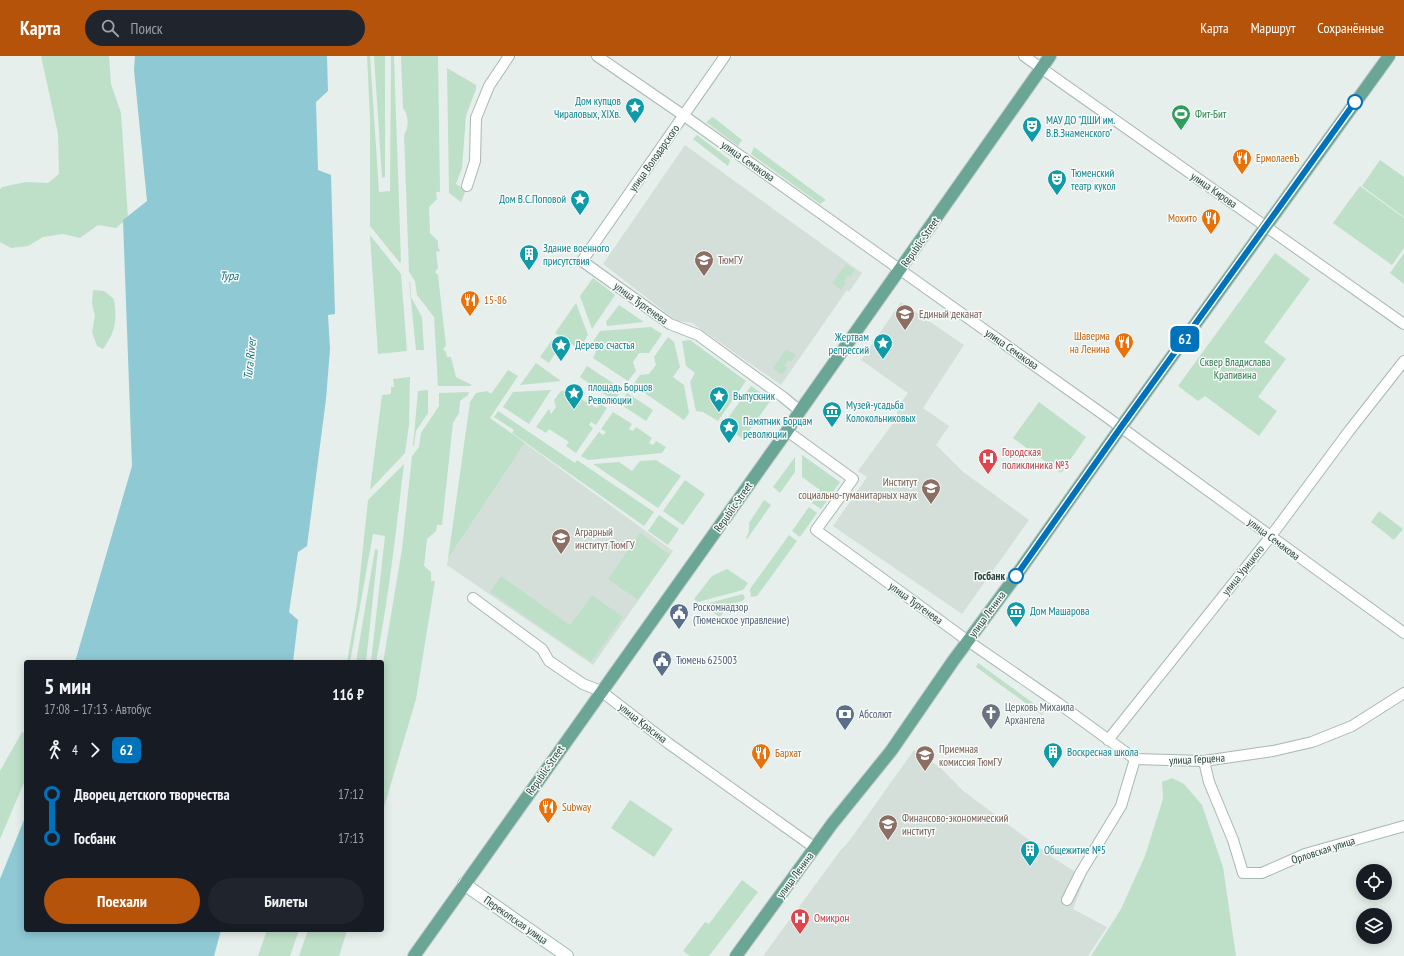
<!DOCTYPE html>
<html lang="ru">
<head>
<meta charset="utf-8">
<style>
  body { margin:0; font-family:"PT Sans Narrow",sans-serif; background:#20242c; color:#f1f3f6; height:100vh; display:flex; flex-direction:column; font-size:15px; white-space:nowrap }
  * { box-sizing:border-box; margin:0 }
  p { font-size:13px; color:#9ea1a6 }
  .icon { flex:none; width:22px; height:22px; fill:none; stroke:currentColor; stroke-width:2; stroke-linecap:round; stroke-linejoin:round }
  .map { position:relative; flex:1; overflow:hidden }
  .side { position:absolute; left:24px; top:604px; width:360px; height:272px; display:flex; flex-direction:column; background:#171b24; border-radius:4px; box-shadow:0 2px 10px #0003 }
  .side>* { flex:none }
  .badge { padding:0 8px; border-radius:6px; font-size:14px; line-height:26px }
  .fabs { position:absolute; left:1356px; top:808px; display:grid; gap:8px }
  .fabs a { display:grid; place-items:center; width:36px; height:36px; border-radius:50%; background:#171b24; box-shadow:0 2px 10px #0003; font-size:20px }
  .map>.badge { position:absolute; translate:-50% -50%; box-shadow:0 0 0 2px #fff }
  .legs { display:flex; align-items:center; gap:6px; height:44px; padding:0 20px; font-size:13px }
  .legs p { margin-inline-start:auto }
  .summary { display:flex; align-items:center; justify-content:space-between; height:68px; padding:0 20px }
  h1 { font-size:22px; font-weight:600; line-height:30px }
  .action { display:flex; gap:8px; margin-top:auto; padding:8px 20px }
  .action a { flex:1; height:46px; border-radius:24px; background:#b45309; color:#fff; font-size:16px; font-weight:600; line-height:46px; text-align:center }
  .action a+a { background:#20242c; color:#f1f3f6 }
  ul { padding:0 20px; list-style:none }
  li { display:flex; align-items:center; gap:14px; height:44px; font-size:15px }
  li i { display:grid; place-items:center; width:6px; height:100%; margin:0 5px; background:currentColor }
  li i::after { content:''; width:10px; height:10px; margin:-5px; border:3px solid; border-radius:50%; background:#171b24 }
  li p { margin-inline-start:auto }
  li:first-child i { background:linear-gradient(#0000 50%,currentColor 0) }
  li:last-child i { background:linear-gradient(currentColor 50%,#0000 0) }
  header { display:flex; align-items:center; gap:24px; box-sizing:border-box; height:56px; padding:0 20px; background:#b45309; color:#fff }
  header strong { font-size:19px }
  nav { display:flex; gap:22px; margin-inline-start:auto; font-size:14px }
  .search { width:280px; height:36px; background:#20242c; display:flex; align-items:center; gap:10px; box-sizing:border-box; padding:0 14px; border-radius:22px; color:#9ea1a6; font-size:15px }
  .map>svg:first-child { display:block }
</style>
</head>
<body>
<header>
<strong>Карта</strong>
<div class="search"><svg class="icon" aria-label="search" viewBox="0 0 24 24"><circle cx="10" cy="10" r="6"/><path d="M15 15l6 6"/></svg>Поиск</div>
<nav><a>Карта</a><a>Маршрут</a><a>Сохранённые</a></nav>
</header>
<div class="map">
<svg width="1404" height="900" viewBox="0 0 1404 900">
  <rect width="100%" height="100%" fill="#e6efeb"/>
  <g fill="#d4dfda">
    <polygon points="685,89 862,217 849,236 847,234 781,329 692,267 677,265 603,208"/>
    <polygon points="901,246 964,289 923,352 949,370 936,389 962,415 1029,464 962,558 833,470 867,421 858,415 896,363 898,351 908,337 861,304"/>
    <polygon points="525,387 673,495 593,609 447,509 448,503"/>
    <polygon points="914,694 941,712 962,734 1052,801 1085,822 1073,853 1107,871 1088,900 763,900 840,795 850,784"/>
  </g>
  <g fill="#bfe0c8">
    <polygon points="41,0 109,0 111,28 121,57 128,162 116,172 98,169 80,182 63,178 43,181 28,190 11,192 0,186 0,133 2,131 26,126 48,127 59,118 58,78"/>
    <polygon points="367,0 370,0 379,136 390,135 391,0 394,0 401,205 400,207 370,170 370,63"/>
    <polygon points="374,0 385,0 385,121 382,122"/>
    <path d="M401 0H438L440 136H436L437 143 429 151 430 177 438 185V191L440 195 436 196 438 212 435 216 438 219 446 290 443 293 446 296 447 301H451L456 321 472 329 469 330H438L434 261 417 239 415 225 409 216 404 79C409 71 409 60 403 52Z"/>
    <polygon points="447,12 476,29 476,33 466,60 462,112 456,128 466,134 461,146 449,137"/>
    <polygon points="713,61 742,84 738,90 706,66"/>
    <polygon points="697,79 730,104 728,110 693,83"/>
    <polygon points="754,91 826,144 820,148 751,98"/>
    <polygon points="1380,104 1404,121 1404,161 1362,130"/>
    <polygon points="1360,130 1404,162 1404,192 1392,209 1333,167"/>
    <polygon points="370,179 401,218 407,295 378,298"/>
    <polygon points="1275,197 1310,223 1264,286 1286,303 1258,341 1277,355 1259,380 1205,340 1198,345 1178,330"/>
    <polygon points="1404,197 1404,228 1390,217"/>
    <polygon points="846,208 855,214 850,221 848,219 844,225 846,227 841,234 832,227"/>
    <polygon points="593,222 615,239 592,273 580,240"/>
    <polygon points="409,226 410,226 411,241 422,261 424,294 416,294"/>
    <path d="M93 234 104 235 114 243C117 265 116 275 103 293L97 290 92 276 95 260 92 248Z"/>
    <polygon points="576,247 588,279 579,293 555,277"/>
    <polygon points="619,249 644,266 607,270 606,266"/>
    <polygon points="651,271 662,278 649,297 639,297 633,306 636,315 628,325 593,302 596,296 592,287 600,275"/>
    <polygon points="668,281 674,286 680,311 673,321 684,329 689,357 684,364 633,329 640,319 649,318 656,309 654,301"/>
    <polygon points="552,284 564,293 554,299 549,307 540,301"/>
    <polygon points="690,284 746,325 718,365 703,356 696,355 690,326 695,317 686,310 682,285"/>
    <polygon points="786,293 796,299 791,306 788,304 784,310 787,312 782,319 773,312"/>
    <polygon points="536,307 561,325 520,329"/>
    <polygon points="587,310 622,333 614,345 580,321"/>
    <polygon points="508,314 518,320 490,362 525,387 448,503 470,346 476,337 487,335 491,338"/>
    <polygon points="410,321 409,369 405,397 370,434 382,339 391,338 391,331 394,331 393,323"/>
    <polygon points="574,330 585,337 581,343 597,352 600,348 607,352 596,369 591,366 589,369 593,372 576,397 566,390 569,386 549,373 546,377 536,371 549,353 551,358 556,351 554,344 561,335 571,334"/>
    <polygon points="751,330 771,344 743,383 723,369"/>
    <polygon points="428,334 428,357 416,375 414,390 413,390 418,335"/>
    <polygon points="551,334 529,368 503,351 513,336"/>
    <polygon points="469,336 468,339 460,345 459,357 453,367 442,469 437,469 436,475 427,483 424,510 431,516 431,525 435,525 416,643 382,758 382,613 402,493 412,400 419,391 421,377 439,350 439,337"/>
    <polygon points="627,337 653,354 646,365 620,348"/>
    <polygon points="1039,346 1086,381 1061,417 1013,382"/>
    <polygon points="498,355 575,407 577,404 654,456 644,470 512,377 514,374 494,361"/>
    <polygon points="613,356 632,368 629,373 633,375 636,371 652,382 649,387 653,389 656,385 666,391 662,397 588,404 581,400 599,376 603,379 606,376 601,373"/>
    <polygon points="802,399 840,426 821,453 812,447 820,434 802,421"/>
    <polygon points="795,401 795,416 780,437 773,431"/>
    <polygon points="656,404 681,420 658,452 593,408 619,406 632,415 640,405"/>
    <path d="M404 408C396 474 389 541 376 606H371L385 480 373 478 350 606H347L357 548 368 444Z"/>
    <polygon points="685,424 705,438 683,469 663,455"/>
    <polygon points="764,444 771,449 747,483 746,482 749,475 749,467"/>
    <polygon points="809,451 817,457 800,481 792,475"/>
    <polygon points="1379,455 1403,473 1394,484 1371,466"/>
    <polygon points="659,459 679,473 668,489 648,475"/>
    <polygon points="640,477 670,499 638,544 608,523"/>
    <polygon points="789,479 797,485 757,540 751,541 750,533"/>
    <polygon points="375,493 378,494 366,606 356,606"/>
    <polygon points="727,513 748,527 743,534 698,546 694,543 712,520"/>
    <polygon points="501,520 570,569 592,539 623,561 591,606 490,536"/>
    <polygon points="743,538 745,542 742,545 729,549 720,561 701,549"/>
    <polygon points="978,607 1044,655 1042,659 976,611"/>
    <polygon points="22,676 26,678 26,722 0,783 0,715"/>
    <polygon points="1172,722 1184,728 1202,749 1223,811 1236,900 1091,900 1121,853 1145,800 1163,743 1162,726"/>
    <polygon points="630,744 673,773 654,801 611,772"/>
    <polygon points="742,824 758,836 709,900 690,900 683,895 705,866 709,868"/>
    <polygon points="267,874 299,874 290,900 258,900"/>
    <polygon points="308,874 347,874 339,900 299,900"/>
  </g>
  <g fill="#8ec9d4">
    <polygon points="135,0 327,0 328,35 316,46 318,114 331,119 335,258 328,259 330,293 326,343 307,490 298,496 289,556 298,564 293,606 75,606 132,410 123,164 147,145 134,14"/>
    <polygon points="26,759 26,874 221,874 214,900 0,900 0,823"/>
  </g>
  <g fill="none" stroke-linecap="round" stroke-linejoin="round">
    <defs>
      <g id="street">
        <polyline points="597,0 683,59 1104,359 1404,577"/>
        <polyline points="725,0 582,205 670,268 698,279 783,341 800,355"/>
        <polyline points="1024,0 1404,268"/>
        <polyline points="467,130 475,105 476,62 489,30 509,0"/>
        <polyline points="787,375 853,423 816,474 968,585 1058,647 1135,703"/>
        <polyline points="473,542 542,593 549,605 583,628 601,635 668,687 815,792"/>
        <polyline points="1108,684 1271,480 1349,375 1404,305"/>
        <polyline points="1135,703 1204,705 1273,695 1312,686 1352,670 1404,637"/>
        <polyline points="1204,705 1209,726 1233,784 1243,817 1262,817 1305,798 1404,770"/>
        <polyline points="1067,844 1081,816 1121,750 1135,703"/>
      </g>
      <polyline id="secondary" points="464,828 567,900"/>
      <g id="primary">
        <polyline points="414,900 787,375 800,355 1050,0"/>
        <polyline points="736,900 832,768 891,695 953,605 1013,524 1121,371 1389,0"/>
      </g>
    </defs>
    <use href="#street" stroke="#a8b8b2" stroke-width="12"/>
    <use href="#secondary" stroke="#a4bbb3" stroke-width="14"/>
    <use href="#primary" stroke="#c2cac8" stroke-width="14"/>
    <use href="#street" stroke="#fff" stroke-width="10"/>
    <use href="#secondary" stroke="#fff" stroke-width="12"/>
    <use href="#primary" stroke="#6aa596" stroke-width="12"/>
  </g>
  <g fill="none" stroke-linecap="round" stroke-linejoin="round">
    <defs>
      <polyline id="line-1" points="1016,520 1121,371 1355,46"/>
    </defs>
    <use href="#line-1" stroke="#fff" stroke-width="9"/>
    <use href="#line-1" stroke="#0072bc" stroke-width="6"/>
  </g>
  <defs>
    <symbol id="sight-pin" viewBox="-11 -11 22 30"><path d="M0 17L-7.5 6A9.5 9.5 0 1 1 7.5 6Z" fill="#0f9aa8" stroke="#f7fbf9"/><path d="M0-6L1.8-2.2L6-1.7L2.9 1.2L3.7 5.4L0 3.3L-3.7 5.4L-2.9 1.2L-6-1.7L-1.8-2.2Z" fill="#fff"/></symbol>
    <symbol id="stadium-pin" viewBox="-11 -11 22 30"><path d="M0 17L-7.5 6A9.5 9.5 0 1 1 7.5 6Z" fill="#2e9e5b" stroke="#f7fbf9"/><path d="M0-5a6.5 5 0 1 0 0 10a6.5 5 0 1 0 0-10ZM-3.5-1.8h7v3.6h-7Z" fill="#fff"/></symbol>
    <symbol id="theatre-pin" viewBox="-11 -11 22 30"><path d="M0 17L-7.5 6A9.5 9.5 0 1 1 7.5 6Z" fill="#0f9aa8" stroke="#f7fbf9"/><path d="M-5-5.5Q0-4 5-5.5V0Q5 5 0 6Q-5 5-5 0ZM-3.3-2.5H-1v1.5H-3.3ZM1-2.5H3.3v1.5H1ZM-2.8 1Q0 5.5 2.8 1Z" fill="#fff"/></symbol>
    <symbol id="restaurant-pin" viewBox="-11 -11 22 30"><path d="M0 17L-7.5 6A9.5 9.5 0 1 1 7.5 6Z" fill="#e8710a" stroke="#f7fbf9"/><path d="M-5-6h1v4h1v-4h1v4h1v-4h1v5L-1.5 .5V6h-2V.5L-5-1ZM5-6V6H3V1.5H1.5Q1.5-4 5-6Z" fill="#fff"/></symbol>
    <symbol id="building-pin" viewBox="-11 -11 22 30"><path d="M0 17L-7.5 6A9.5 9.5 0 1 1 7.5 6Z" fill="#0f9aa8" stroke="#f7fbf9"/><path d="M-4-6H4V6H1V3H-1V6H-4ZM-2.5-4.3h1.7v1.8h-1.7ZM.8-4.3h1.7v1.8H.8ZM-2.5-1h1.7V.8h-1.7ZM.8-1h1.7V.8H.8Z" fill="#fff"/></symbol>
    <symbol id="university-pin" viewBox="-11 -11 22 30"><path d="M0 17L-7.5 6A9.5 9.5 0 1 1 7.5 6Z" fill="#8d6e63" stroke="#f7fbf9"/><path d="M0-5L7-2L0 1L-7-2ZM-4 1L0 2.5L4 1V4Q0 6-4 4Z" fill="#fff"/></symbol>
    <symbol id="museum-pin" viewBox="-11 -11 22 30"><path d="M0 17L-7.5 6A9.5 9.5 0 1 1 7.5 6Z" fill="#0f9aa8" stroke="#f7fbf9"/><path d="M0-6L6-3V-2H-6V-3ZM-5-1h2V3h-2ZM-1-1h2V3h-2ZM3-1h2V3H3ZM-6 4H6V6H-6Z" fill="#fff"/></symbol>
    <symbol id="hospital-pin" viewBox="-11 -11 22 30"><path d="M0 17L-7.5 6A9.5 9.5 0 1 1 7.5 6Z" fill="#e0444e" stroke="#f7fbf9"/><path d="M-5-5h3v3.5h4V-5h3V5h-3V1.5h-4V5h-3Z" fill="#fff"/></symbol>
    <symbol id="civic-pin" viewBox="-11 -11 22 30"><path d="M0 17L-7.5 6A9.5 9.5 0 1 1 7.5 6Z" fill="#5c6f8a" stroke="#f7fbf9"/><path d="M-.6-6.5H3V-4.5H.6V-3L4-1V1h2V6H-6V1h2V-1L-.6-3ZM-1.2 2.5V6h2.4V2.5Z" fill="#fff"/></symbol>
    <symbol id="church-pin" viewBox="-11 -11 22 30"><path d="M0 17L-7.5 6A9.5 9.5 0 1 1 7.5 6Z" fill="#6b7280" stroke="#f7fbf9"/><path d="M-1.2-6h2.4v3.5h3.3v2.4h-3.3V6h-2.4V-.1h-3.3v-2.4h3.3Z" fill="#fff"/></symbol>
    <symbol id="bank-pin" viewBox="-11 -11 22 30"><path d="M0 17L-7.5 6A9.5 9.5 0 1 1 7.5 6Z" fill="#5c6f8a" stroke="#f7fbf9"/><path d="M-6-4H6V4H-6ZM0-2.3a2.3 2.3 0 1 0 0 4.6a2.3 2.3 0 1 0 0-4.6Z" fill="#fff"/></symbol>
  </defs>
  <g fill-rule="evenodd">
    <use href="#sight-pin" x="624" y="40" width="22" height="30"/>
    <use href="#stadium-pin" x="1170" y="47" width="22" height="30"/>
    <use href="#theatre-pin" x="1021" y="59" width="22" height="30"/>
    <use href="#restaurant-pin" x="1231" y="91" width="22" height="30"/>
    <use href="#theatre-pin" x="1046" y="112" width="22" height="30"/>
    <use href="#sight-pin" x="569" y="132" width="22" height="30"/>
    <use href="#restaurant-pin" x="1200" y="151" width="22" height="30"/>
    <use href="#building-pin" x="518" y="187" width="22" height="30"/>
    <use href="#university-pin" x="693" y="193" width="22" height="30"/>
    <use href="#restaurant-pin" x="459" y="233" width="22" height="30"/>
    <use href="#university-pin" x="894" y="247" width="22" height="30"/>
    <use href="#restaurant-pin" x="1113" y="275" width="22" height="30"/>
    <use href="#sight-pin" x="872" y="276" width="22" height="30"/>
    <use href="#sight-pin" x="550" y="278" width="22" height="30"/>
    <use href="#sight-pin" x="563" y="326" width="22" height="30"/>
    <use href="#sight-pin" x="708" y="329" width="22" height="30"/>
    <use href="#museum-pin" x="821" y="344" width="22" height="30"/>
    <use href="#sight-pin" x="718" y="360" width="22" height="30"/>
    <use href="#hospital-pin" x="977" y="391" width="22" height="30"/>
    <use href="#university-pin" x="920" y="421" width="22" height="30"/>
    <use href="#university-pin" x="550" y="471" width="22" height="30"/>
    <use href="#museum-pin" x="1005" y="544" width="22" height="30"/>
    <use href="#civic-pin" x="668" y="546" width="22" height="30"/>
    <use href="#civic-pin" x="651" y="593" width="22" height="30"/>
    <use href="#church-pin" x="980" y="646" width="22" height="30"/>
    <use href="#bank-pin" x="834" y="647" width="22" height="30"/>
    <use href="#building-pin" x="1042" y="685" width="22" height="30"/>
    <use href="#restaurant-pin" x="750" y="686" width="22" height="30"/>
    <use href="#university-pin" x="914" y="688" width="22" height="30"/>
    <use href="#restaurant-pin" x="537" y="740" width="22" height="30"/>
    <use href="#university-pin" x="877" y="757" width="22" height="30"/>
    <use href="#building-pin" x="1019" y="783" width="22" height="30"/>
    <use href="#hospital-pin" x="789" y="851" width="22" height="30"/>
  </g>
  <g fill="#fff" stroke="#0072bc" stroke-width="2">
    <circle cx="1355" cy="46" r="7"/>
    <circle cx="1016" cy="520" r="7"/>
  </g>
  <g text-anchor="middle" stroke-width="3" stroke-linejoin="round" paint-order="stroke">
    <g font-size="11" fill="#0d838f" stroke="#f7fbf9" text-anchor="start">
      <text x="621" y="49" text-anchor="end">Дом купцов<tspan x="621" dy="13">Чираловых, XIXв.</tspan></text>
      <text x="1046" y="68">МАУ ДО "ДШИ им.<tspan x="1046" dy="13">В.В.Знаменского"</tspan></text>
      <text x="1071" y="121">Тюменский<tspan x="1071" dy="13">театр кукол</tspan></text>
      <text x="566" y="147" text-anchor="end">Дом В.С.Поповой</text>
      <text x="543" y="196">Здание военного<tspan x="543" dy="13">присутствия</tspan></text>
      <text x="869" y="285" text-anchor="end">Жертвам<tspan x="869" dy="13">репрессий</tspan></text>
      <text x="575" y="293">Дерево счастья</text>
      <text x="588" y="335">площадь Борцов<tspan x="588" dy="13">Революции</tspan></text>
      <text x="733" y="344">Выпускник</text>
      <text x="846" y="353">Музей-усадьба<tspan x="846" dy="13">Колокольниковых</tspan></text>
      <text x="743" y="369">Памятник Борцам<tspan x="743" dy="13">революции</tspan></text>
      <text x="1030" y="559">Дом Машарова</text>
      <text x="1067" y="700">Воскресная школа</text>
      <text x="1044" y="798">Общежитие №5</text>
    </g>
    <g font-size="11" fill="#27864d" stroke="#f7fbf9" text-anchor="start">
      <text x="1195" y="62">Фит-Бит</text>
    </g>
    <g font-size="11" fill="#24423a" stroke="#f7fbf9">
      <text transform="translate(654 102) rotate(-55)" y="4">улица Володарского</text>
      <text transform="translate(748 105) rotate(35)" y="4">улица Семакова</text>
      <text transform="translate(1214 134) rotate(35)" y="4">улица Кирова</text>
      <text transform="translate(920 186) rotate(-55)" y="4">Republic Street</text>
      <text transform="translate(641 247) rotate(36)" y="4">улица Тургенева</text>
      <text transform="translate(1012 293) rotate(35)" y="4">улица Семакова</text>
      <text transform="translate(733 451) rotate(-55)" y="4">Republic Street</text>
      <text transform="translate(1274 483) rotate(37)" y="4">улица Семакова</text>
      <text transform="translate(1243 514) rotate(-52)" y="4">улица Урицкого</text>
      <text transform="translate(916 547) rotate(36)" y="4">улица Тургенева</text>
      <text transform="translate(987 558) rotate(-54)" y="4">улица Ленина</text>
      <text transform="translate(643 667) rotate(38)" y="4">улица Красина</text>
      <text transform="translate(1197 703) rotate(-3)" y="4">улица Герцена</text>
      <text transform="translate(545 714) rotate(-55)" y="4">Republic Street</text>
      <text transform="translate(1323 794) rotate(-18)" y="4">Орловская улица</text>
      <text transform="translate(795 819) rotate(-54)" y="4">улица Ленина</text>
      <text transform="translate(516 864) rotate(35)" y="4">Перекопская улица</text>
    </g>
    <g font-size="11" fill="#c56008" stroke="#f7fbf9" text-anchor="start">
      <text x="1256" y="106">ЕрмолаевЪ</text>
      <text x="1197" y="166" text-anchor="end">Мохито</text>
      <text x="484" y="248">15-86</text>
      <text x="1110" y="284" text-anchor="end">Шаверма<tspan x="1110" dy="13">на Ленина</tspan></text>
      <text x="775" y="701">Бархат</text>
      <text x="562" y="755">Subway</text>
    </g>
    <g font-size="11" fill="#785e54" stroke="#f7fbf9" text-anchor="start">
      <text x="718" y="208">ТюмГУ</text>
      <text x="919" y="262">Единый деканат</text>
      <text x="917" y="430" text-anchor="end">Институт<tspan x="917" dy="13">социально-гуманитарных наук</tspan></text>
      <text x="575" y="480">Аграрный<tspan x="575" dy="13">институт ТюмГУ</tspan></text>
      <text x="939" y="697">Приемная<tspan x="939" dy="13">комиссия ТюмГУ</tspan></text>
      <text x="902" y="766">Финансово-экономический<tspan x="902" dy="13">институт</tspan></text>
    </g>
    <g font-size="11" fill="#2d7a4b" stroke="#f7fbf9">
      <text x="1235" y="310">Сквер Владислава<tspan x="1235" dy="13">Крапивина</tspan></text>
    </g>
    <g font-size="11" fill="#be3a42" stroke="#f7fbf9" text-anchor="start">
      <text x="1002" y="400">Городская<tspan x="1002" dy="13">поликлиника №3</tspan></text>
      <text x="814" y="866">Омикрон</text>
    </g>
    <g font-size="11" font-weight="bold" fill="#24423a" stroke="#f7fbf9" text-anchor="end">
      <text x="1005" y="524">Госбанк</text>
    </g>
    <g font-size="11" fill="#4e5e75" stroke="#f7fbf9" text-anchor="start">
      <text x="693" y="555">Роскомнадзор<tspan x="693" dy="13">(Тюменское управление)</tspan></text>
      <text x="676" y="608">Тюмень 625003</text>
      <text x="859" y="662">Абсолют</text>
    </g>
    <g font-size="11" fill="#5b616d" stroke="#f7fbf9" text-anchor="start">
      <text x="1005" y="655">Церковь Михаила<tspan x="1005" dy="13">Архангела</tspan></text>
    </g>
    <g font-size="12" font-style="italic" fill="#1c6f80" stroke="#f7fbf9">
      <text x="229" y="224">Тура</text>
      <text transform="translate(250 303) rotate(-84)" y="4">Tura River</text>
    </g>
  </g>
</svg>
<div class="fabs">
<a><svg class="icon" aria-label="locate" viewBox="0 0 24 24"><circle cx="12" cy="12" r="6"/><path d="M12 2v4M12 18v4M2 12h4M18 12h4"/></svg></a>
<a><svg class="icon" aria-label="layers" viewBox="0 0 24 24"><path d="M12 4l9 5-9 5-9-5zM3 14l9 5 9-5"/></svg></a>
</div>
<b class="badge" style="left:1185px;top:283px;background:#0072bc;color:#fff">62</b>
<section class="side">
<div class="summary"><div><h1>5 мин</h1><p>17:08 – 17:13 · Автобус</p></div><b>116 ₽</b></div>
<div class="legs"><svg class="icon" aria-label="walk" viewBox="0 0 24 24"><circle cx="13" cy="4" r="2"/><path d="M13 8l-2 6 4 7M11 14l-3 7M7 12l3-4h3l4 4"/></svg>4<svg class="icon" aria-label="forward" viewBox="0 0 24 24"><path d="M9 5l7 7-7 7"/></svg><b class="badge" style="background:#0072bc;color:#fff">62</b></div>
<ul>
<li><i style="color:#0072bc"></i><b>Дворец детского творчества</b><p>17:12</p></li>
<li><i style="color:#0072bc"></i><b>Госбанк</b><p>17:13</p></li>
</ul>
<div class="action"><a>Поехали</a><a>Билеты</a></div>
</section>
</div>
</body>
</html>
